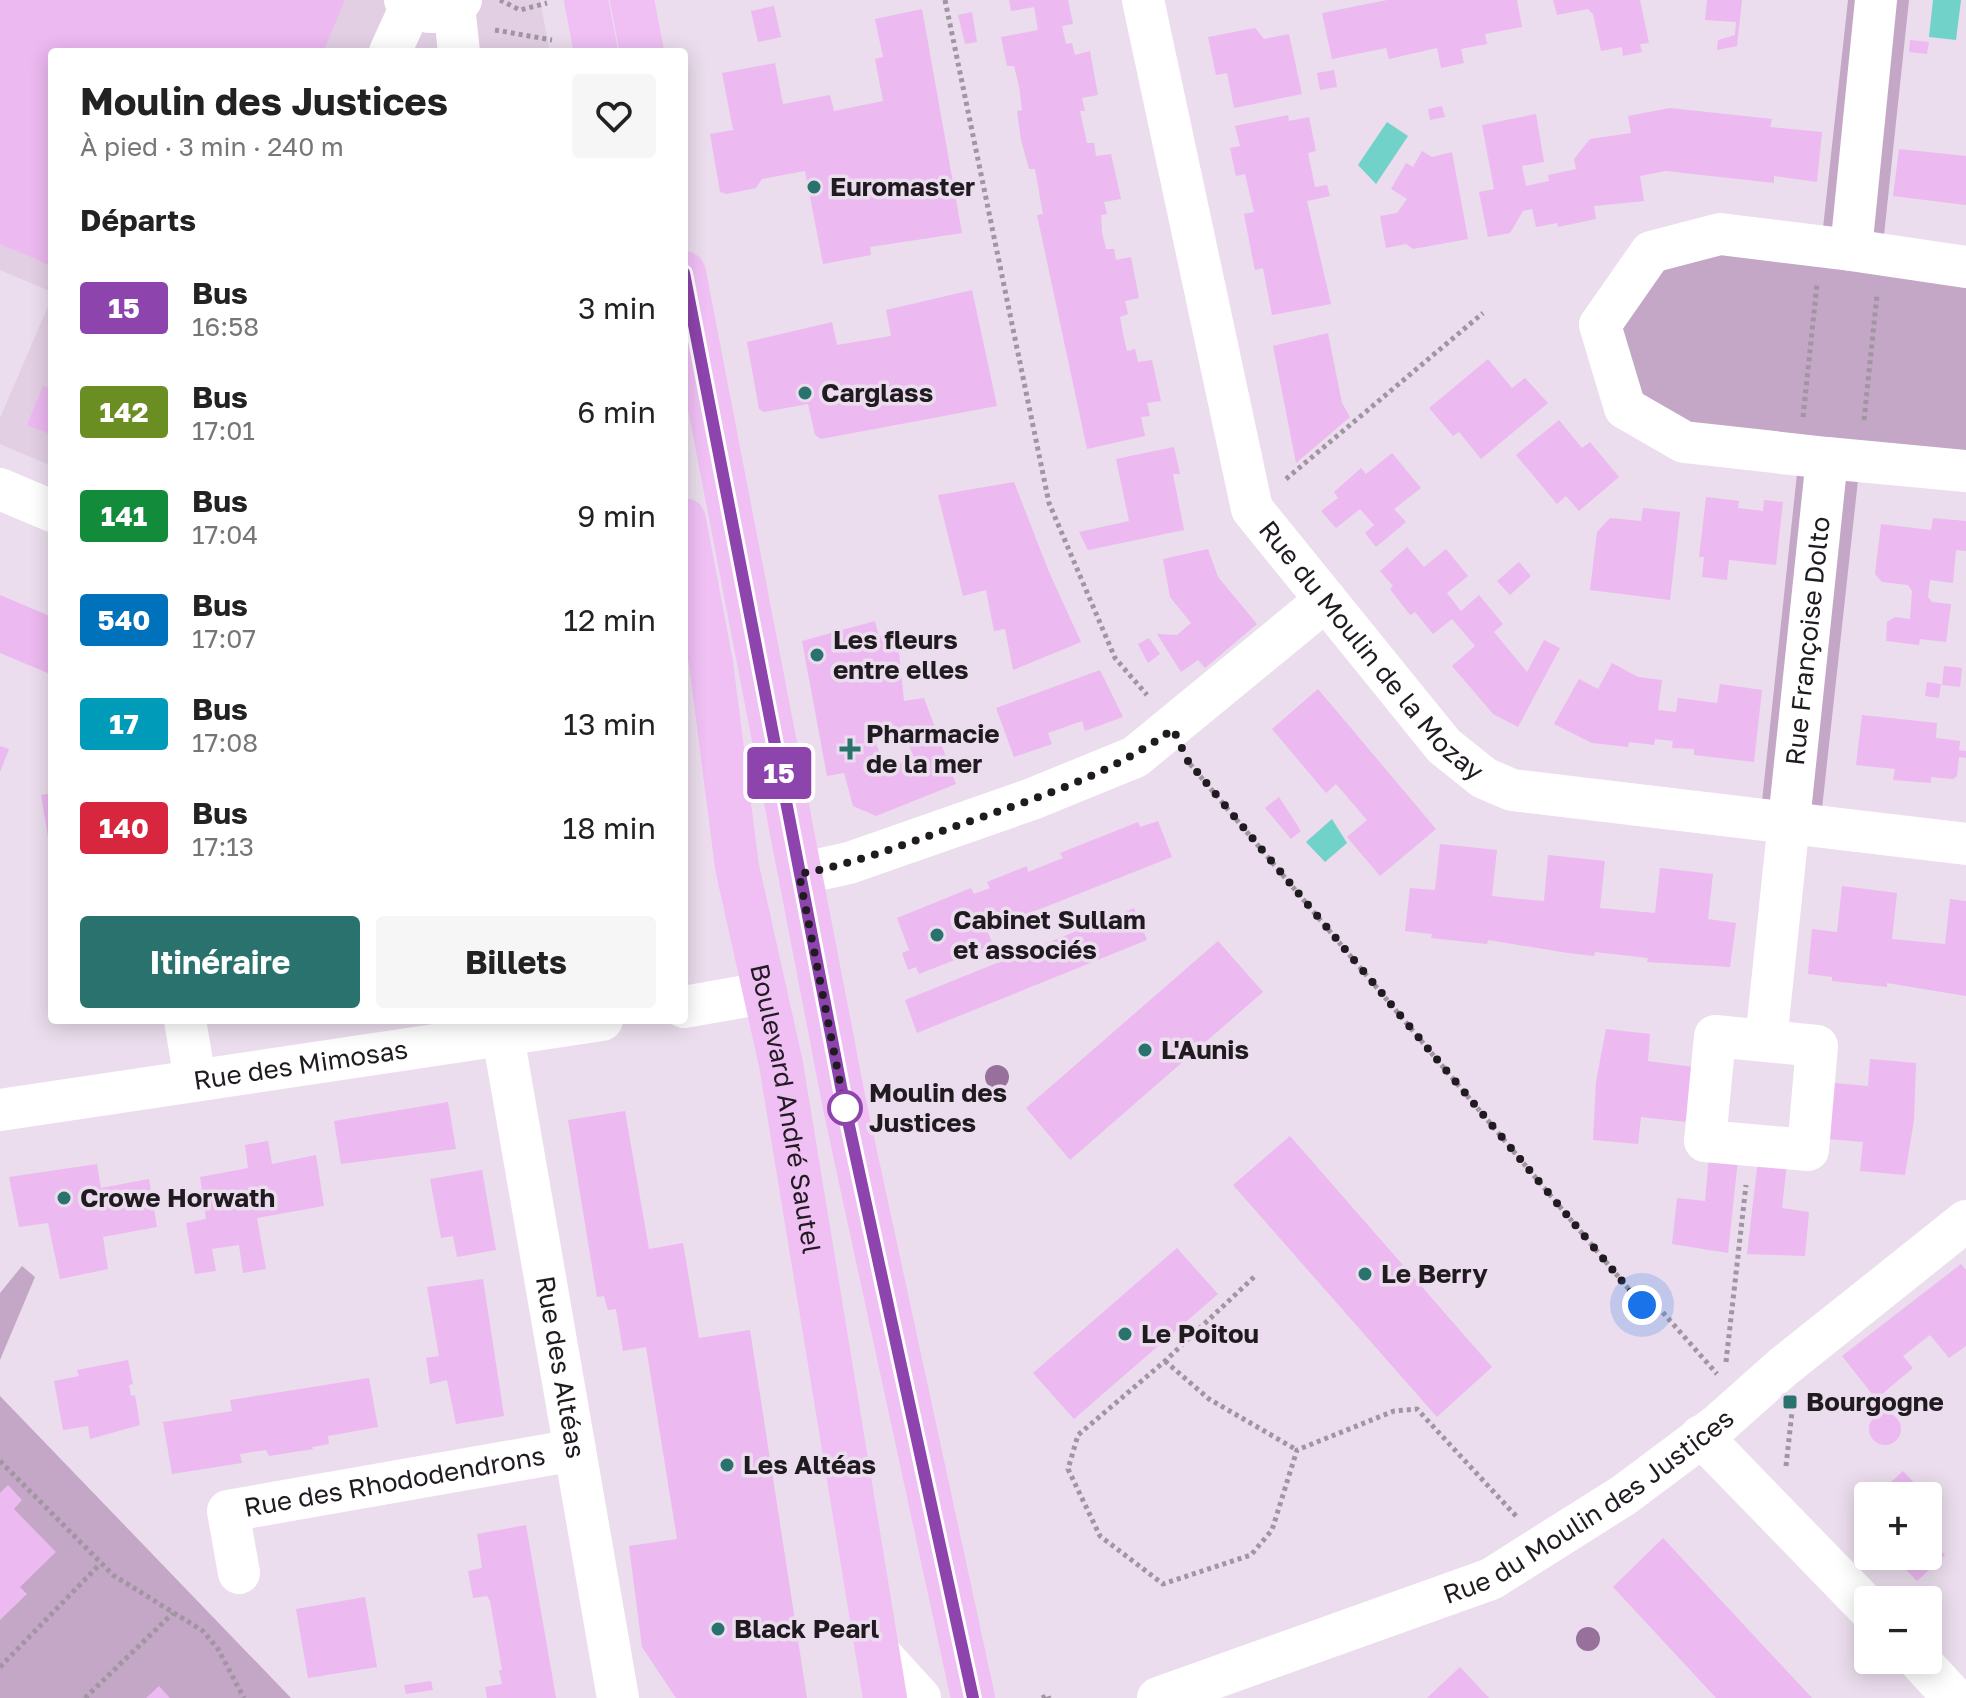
<!DOCTYPE html>
<html lang="fr">
<head>
<meta charset="utf-8">
<style>
  body { margin:0; font-family:"Golos Text",sans-serif; background:#f6f6f6; color:#222; height:100vh; display:flex; flex-direction:column; font-size:30px; white-space:nowrap }
  * { box-sizing:border-box; margin:0 }
  p { font-size:26px; color:#767676 }
  .icon { flex:none; width:44px; height:44px; fill:none; stroke:currentColor; stroke-width:2; stroke-linecap:round; stroke-linejoin:round }
  .map { position:relative; flex:1; overflow:hidden }
  .drawer { position:absolute; left:48px; top:48px; width:640px; height:976px; display:flex; flex-direction:column; background:#fff; border-radius:8px; box-shadow:0 4px 20px #0003 }
  .drawer>* { flex:none }
  .badge { padding:0 16px; border-radius:6px; font-size:28px; line-height:52px }
  .controls { position:absolute; left:1854px; top:1482px; display:grid; gap:16px }
  .controls a { display:grid; place-items:center; width:88px; height:88px; border-radius:8px; background:#fff; box-shadow:0 4px 20px #0003; font-size:40px }
  .you { position:absolute; width:40px; height:40px; margin:-20px; border:6px solid #fff; border-radius:50%; background:#1a73e8; box-shadow:0 0 0 12px #1a73e833 }
  .map>.badge { position:absolute; translate:-50% -50%; box-shadow:0 0 0 4px #fff }
  h2 { padding:0 32px; font-size:30px; line-height:72px }
  .round { display:grid; place-items:center; flex:none; width:84px; height:84px; border-radius:8px; background:#f6f6f6 }
  .overview { display:flex; align-items:center; justify-content:space-between; height:136px; padding:0 32px }
  h1 { font-size:38px; font-weight:700; line-height:60px }
  .primary-button { display:flex; gap:16px; margin-top:auto; padding:16px 32px }
  .primary-button a { flex:1; height:92px; border-radius:8px; background:#29726d; color:#fff; font-size:32px; font-weight:700; line-height:92px; text-align:center }
  .primary-button a+a { background:#f6f6f6; color:#222 }
  ul { padding:0; list-style:none }
  li { display:flex; align-items:center; gap:24px; height:104px; padding:0 32px }
  li div { flex:1 }
  li b { display:block; font-size:30px }
  li em { font-style:normal }
  li .badge { min-width:88px; font-weight:700; text-align:center }
  .map>svg:first-child { display:block }
</style>
</head>
<body>
<div class="map">
<svg width="1966" height="1698" viewBox="0 0 1966 1698">
  <rect width="100%" height="100%" fill="#ebdded"/>
  <g fill="#e3cfe4">
    <polygon points="0,0 540,0 550,52 52,52 52,292 0,270"/>
    <polygon points="52,297 52,466 0,444 0,418"/>
  </g>
  <g fill="#c4a6c6">
    <polygon points="1848,0 1909,0 1882,254 1966,267 1966,471 1860,462 1820,827 1760,820 1799,455 1625,408 1600,325 1651,252 1821,246"/>
    <polygon points="22,1266 35,1277 0,1360 0,1293"/>
    <polygon points="0,1396 291,1698 0,1698"/>
  </g>
  <g fill="#71d2ca">
    <polygon points="1933,0 1961,0 1956,40 1929,37"/>
    <polygon points="1387,122 1408,136 1376,184 1358,165"/>
    <polygon points="1332,819 1347,843 1325,862 1306,842"/>
  </g>
  <g fill="#ecb9f0" fill-rule="evenodd">
    <polygon points="0,0 345,0 323,52 52,52 52,266 0,244"/>
    <polygon points="1009,0 1068,0 1073,24 1062,26 1066,44 1072,43 1075,55 1090,51 1098,95 1082,98 1085,111 1080,111 1087,143 1094,143 1096,156 1111,154 1121,199 1104,202 1107,214 1101,215 1102,232 1106,249 1114,249 1116,260 1131,257 1139,298 1125,301 1128,314 1120,317 1123,334 1127,351 1135,349 1138,362 1152,360 1161,401 1147,403 1150,416 1141,417 1145,436 1087,449 1037,215 1043,214 1035,169 1029,169 1021,140 1017,111 1022,110 1019,86 1014,66 1007,66 1001,37 1038,30 1034,7 1011,11"/>
    <polygon points="1387,0 1517,0 1522,27 1485,34 1487,44 1461,49 1464,63 1441,68 1437,48 1389,59 1386,48 1332,59 1322,13"/>
    <polygon points="1553,0 1640,0 1649,43 1640,44 1642,52 1623,56 1622,47 1601,51 1593,14 1588,9 1557,15"/>
    <polygon points="1707,0 1742,0 1737,46 1717,50 1718,40 1735,35 1736,22 1705,20"/>
    <polygon points="774,6 781,37 758,42 751,11"/>
    <polygon points="922,9 962,233 870,247 871,255 823,264 805,171 762,179 756,188 727,194 720,192 710,134 733,130 722,73 775,63 783,104 830,95 834,111 883,101 875,59 883,57 875,19"/>
    <polygon points="972,12 977,42 965,44 958,15"/>
    <polygon points="1255,28 1264,39 1289,34 1302,94 1234,108 1227,73 1216,75 1208,37"/>
    <polygon points="1910,40 1929,42 1927,54 1909,52"/>
    <polygon points="1334,70 1337,87 1320,90 1317,73"/>
    <polygon points="1442,106 1445,117 1430,120 1428,109"/>
    <polygon points="1670,108 1772,119 1770,127 1822,132 1817,182 1774,176 1774,183 1666,171 1640,176 1644,201 1594,206 1596,219 1558,227 1557,223 1536,227 1532,209 1523,211 1510,233 1488,237 1479,192 1494,189 1482,125 1536,114 1544,162 1522,166 1526,186 1549,181 1548,175 1576,169 1574,159 1590,139 1631,133 1628,116"/>
    <polygon points="1288,115 1289,121 1309,117 1316,151 1308,153 1315,187 1327,185 1330,196 1307,201 1331,304 1272,315 1263,268 1255,270 1253,261 1244,214 1254,212 1245,174 1236,176 1230,148 1240,146 1235,126"/>
    <polygon points="1899,149 1966,156 1966,205 1893,196"/>
    <polygon points="1422,151 1432,157 1452,152 1468,239 1413,249 1406,244 1386,248 1380,216 1397,213 1407,199 1391,189 1406,163 1413,167"/>
    <polygon points="972,290 997,406 821,439 815,435 808,404 764,412 759,409 747,342 832,322 837,345 891,336 886,310"/>
    <polygon points="1328,333 1342,403 1350,417 1296,463 1273,346"/>
    <polygon points="1488,359 1512,388 1525,378 1548,403 1481,459 1459,432 1453,436 1429,408"/>
    <polygon points="43,386 52,390 52,435 27,425"/>
    <polygon points="1559,420 1582,448 1590,442 1619,477 1579,511 1566,496 1557,504 1516,455"/>
    <polygon points="1174,447 1180,474 1173,474 1184,530 1088,550 1079,532 1129,521 1116,459"/>
    <polygon points="1392,453 1421,488 1394,509 1406,522 1376,547 1365,533 1374,525 1360,509 1336,528 1321,511 1338,498 1334,492 1361,468 1366,474"/>
    <polygon points="1014,482 1049,572 1081,642 1013,670 1005,629 994,631 986,590 963,596 938,495"/>
    <polygon points="1706,497 1739,501 1738,508 1763,511 1764,500 1783,502 1776,565 1729,560 1727,580 1702,577 1704,557 1699,557"/>
    <polygon points="1643,508 1680,512 1670,600 1590,590 1597,532 1610,518 1641,521"/>
    <polygon points="1933,518 1966,521 1966,551 1956,550 1953,583 1930,580 1928,597 1932,602 1951,604 1946,642 1920,639 1919,645 1886,641 1887,622 1895,617 1910,619 1912,591 1908,585 1882,582 1875,574 1881,524 1931,530"/>
    <polygon points="1407,547 1424,567 1446,549 1468,576 1447,593 1461,611 1479,595 1503,624 1494,632 1527,672 1544,640 1560,648 1518,727 1493,714 1452,666 1475,646 1452,619 1433,634 1415,612 1410,615 1390,589 1393,586 1380,571"/>
    <polygon points="1208,549 1218,577 1257,624 1205,668 1198,660 1181,672 1157,634 1177,635 1191,623 1170,597 1163,559"/>
    <polygon points="1519,562 1531,576 1510,595 1497,581"/>
    <polygon points="0,595 52,617 50,674 0,653"/>
    <path d="M875 621 879 637 898 635 906 641 905 649 899 652 904 701 924 698 956 784 876 816 853 806 844 773 827 776 802 641ZM903 730 914 758 885 769 875 740Z"/>
    <polygon points="1149,638 1160,654 1148,663 1138,644"/>
    <polygon points="1612,663 1638,677 1662,680 1658,710 1676,712 1678,698 1717,703 1720,684 1762,690 1754,762 1694,755 1694,749 1672,748 1673,741 1655,739 1654,745 1629,742 1628,747 1592,743 1554,724 1579,679 1598,689"/>
    <polygon points="1944,666 1962,668 1960,687 1942,685"/>
    <polygon points="1100,670 1123,717 1085,731 1082,721 1048,733 1052,744 1014,757 996,708"/>
    <polygon points="1927,682 1941,684 1939,698 1925,696"/>
    <polygon points="1318,689 1436,829 1380,876 1347,837 1367,820 1336,784 1326,793 1272,729"/>
    <polygon points="1862,715 1937,723 1936,738 1960,741 1959,750 1966,751 1966,758 1959,757 1957,776 1953,779 1931,777 1931,783 1893,780 1895,769 1856,765"/>
    <polygon points="0,746 9,749 0,772"/>
    <polygon points="52,793 52,849 50,849 41,795"/>
    <polygon points="1279,797 1301,831 1291,839 1265,808"/>
    <polygon points="1158,821 1172,857 987,930 993,945 919,974 916,967 908,970 902,953 909,950 897,918 971,888 974,894 990,888 987,882 1027,866 1028,872 1063,858 1060,853 1138,822 1140,827"/>
    <polygon points="1440,844 1497,850 1492,896 1520,899 1544,901 1548,855 1605,861 1600,908 1655,913 1660,868 1713,874 1708,919 1736,923 1730,967 1647,962 1648,958 1595,952 1594,956 1568,953 1488,940 1487,944 1431,938 1432,934 1405,931 1410,888 1435,890"/>
    <polygon points="1842,886 1897,893 1892,939 1945,944 1950,899 1966,901 1966,996 1887,983 1887,987 1832,981 1832,977 1808,974 1812,929 1837,932"/>
    <polygon points="1134,908 1147,940 917,1033 905,1000"/>
    <polygon points="1218,941 1263,992 1070,1160 1026,1108"/>
    <polygon points="1606,1029 1650,1034 1648,1061 1693,1067 1687,1122 1641,1117 1638,1144 1593,1140 1596,1082"/>
    <polygon points="1870,1059 1916,1063 1914,1120 1905,1175 1860,1171 1863,1142 1817,1138 1823,1082 1868,1086"/>
    <polygon points="448,1102 456,1149 341,1164 334,1121"/>
    <polygon points="625,1111 649,1249 683,1243 699,1338 750,1330 807,1698 676,1698 642,1647 629,1546 677,1539 646,1347 623,1351 616,1309 608,1310 604,1296 597,1297 568,1120"/>
    <polygon points="1290,1136 1492,1367 1437,1417 1233,1185"/>
    <polygon points="268,1141 272,1164 316,1155 324,1206 257,1218 266,1269 243,1273 239,1245 212,1249 216,1271 195,1274 186,1223 206,1219 200,1177 248,1168 245,1145"/>
    <polygon points="1709,1156 1738,1159 1728,1253 1672,1244 1677,1198 1705,1201"/>
    <polygon points="1758,1160 1787,1163 1782,1208 1809,1212 1805,1256 1747,1254"/>
    <polygon points="97,1164 101,1188 149,1179 157,1227 103,1237 108,1269 60,1279 48,1223 19,1227 9,1177"/>
    <polygon points="482,1170 496,1250 457,1257 453,1236 441,1238 430,1179"/>
    <polygon points="1177,1248 1218,1294 1074,1419 1033,1373"/>
    <polygon points="1961,1264 1966,1270 1966,1346 1949,1358 1930,1335 1903,1356 1913,1368 1876,1399 1842,1356"/>
    <polygon points="483,1279 504,1416 456,1424 447,1380 430,1384 426,1358 439,1356 427,1287"/>
    <polygon points="128,1360 133,1384 129,1385 131,1396 135,1395 140,1425 90,1439 88,1426 63,1430 54,1381 79,1376 77,1370"/>
    <polygon points="369,1378 378,1427 328,1436 329,1444 312,1447 313,1449 269,1456 266,1450 240,1454 242,1463 172,1474 163,1422 232,1411 230,1400"/>
    <circle cx="1885" cy="1429" r="16"/>
    <polygon points="1903,1471 1919,1488 1911,1496 1876,1496"/>
    <polygon points="8,1485 22,1500 14,1509 56,1552 20,1587 27,1594 0,1620 0,1493"/>
    <polygon points="526,1525 556,1698 487,1698 485,1687 502,1684 499,1670 502,1670 490,1601 487,1596 473,1598 468,1571 482,1568 477,1534"/>
    <polygon points="1928,1537 1945,1555 1917,1581 1893,1556 1928,1556"/>
    <polygon points="1663,1538 1812,1698 1716,1698 1613,1587"/>
    <polygon points="365,1597 377,1667 308,1678 296,1609"/>
    <polygon points="1460,1667 1489,1698 1427,1698"/>
    <polygon points="431,1681 433,1690 406,1694 404,1685"/>
    <polygon points="159,1686 170,1698 146,1698"/>
  </g>
  <g fill="none" stroke-linecap="round" stroke-linejoin="round">
    <g stroke="#a095a1" stroke-width="5" stroke-dasharray="4 4" stroke-linecap="butt">
      <polyline points="500,0 520,10 547,3"/>
      <polyline points="945,0 1049,503 1115,658 1147,695"/>
      <polyline points="495,30 552,40"/>
      <polyline points="1803,417 1817,284"/>
      <polyline points="1864,420 1877,295"/>
      <polyline points="1286,479 1483,313"/>
      <polyline points="1190,764 1642,1305 1659,1308 1717,1374"/>
      <polyline points="1254,1277 1165,1361 1078,1435 1068,1469 1100,1536 1163,1584 1251,1555 1272,1530 1297,1450 1394,1411 1417,1409 1516,1516"/>
      <polyline points="1165,1361 1209,1399 1297,1450"/>
      <polyline points="1726,1362 1746,1185"/>
      <polyline points="0,1461 113,1575 203,1631 218,1649 244,1698"/>
      <polyline points="1786,1466 1792,1412"/>
      <polyline points="0,1667 100,1564"/>
      <polyline points="85,1698 173,1613"/>
      <polyline points="1042,1698 1048,1695 1049,1698"/>
    </g>
    <g stroke="#fff" stroke-width="42">
      <path d="M405 0C422 17 444 15 461 0"/>
      <path id="s1" d="M1143 0 1252 509 1444 746 1484 778 1512 790 1966 844"/>
      <polyline points="454,6 459,52"/>
      <polyline points="390,52 411,6"/>
      <polyline points="1851,250 1966,267"/>
      <polyline points="1827,458 1966,471"/>
      <polyline points="0,489 52,511"/>
      <polyline points="799,874 849,863 1032,799 1135,757 1326,600"/>
      <polyline points="684,1007 764,993"/>
      <polyline points="185,1020 195,1080"/>
      <path id="s2" d="M503 1036 618 1698"/>
      <path id="s3" d="M1766 1041 1817 1046 1808 1150 1705 1141 1715 1036 1766 1041 1827 458 1684 442 1625 408 1600 325 1651 252 1720 234 1851 250 1876 0"/>
      <path id="s4" d="M0 1110 602 1020"/>
      <polyline points="1701,1436 1868,1608"/>
      <path id="s5" d="M239 1573 228 1511 575 1450"/>
      <polyline points="878,1652 920,1698"/>
      <polyline points="1919,1660 1954,1698"/>
      <path id="s6" d="M1158 1698 1491 1579 1624 1495 1719 1424 1783 1367 1966 1221"/>
    </g>
    <g stroke="#f0c0f5" stroke-width="44">
      <polyline points="586,0 596,52"/>
      <polyline points="632,0 642,52"/>
      <polyline points="684,273 845,1107 973,1698"/>
      <path id="s7" d="M684 520 711 663 737 867 781 1064 885 1698"/>
    </g>
  </g>
  <g fill="#97719c">
    <circle cx="997" cy="1077" r="12"/>
    <circle cx="1588" cy="1639" r="12"/>
  </g>
  <g fill="none" stroke-linecap="round" stroke-linejoin="round">
    <defs>
      <polyline id="line" points="684,273 845,1107 973,1698"/>
    </defs>
    <use href="#line" stroke="#fff" stroke-width="18"/>
    <use href="#line" stroke="#8e44ad" stroke-width="12"/>
    <path stroke="#201b20" stroke-width="8" stroke-dasharray="0 14.4" d="M845 1108 799 874C855 864 908 843 962 824 1036 798 1109 776 1173 729L1188 761 1642 1305"/>
  </g>
  <g fill="#29726d" stroke="#ebdded" stroke-width="3">
    <circle cx="814" cy="187" r="8"/>
    <circle cx="805" cy="393" r="8"/>
    <circle cx="817" cy="655" r="8"/>
    <path d="M846 737h8v8h8v8h-8v8h-8v-8h-8v-8h8z"/>
    <circle cx="937" cy="935" r="8"/>
    <circle cx="1145" cy="1050" r="8"/>
    <circle cx="64" cy="1198" r="8"/>
    <circle cx="1365" cy="1274" r="8"/>
    <circle cx="1125" cy="1334" r="8"/>
    <rect x="1782" y="1394" width="16" height="16" rx="4"/>
    <circle cx="727" cy="1465" r="8"/>
    <circle cx="718" cy="1629" r="8"/>
  </g>
  <circle fill="#fff" stroke="#8e44ad" stroke-width="4" cx="845" cy="1108" r="16"/>
  <g text-anchor="middle" stroke-width="7" stroke-linejoin="round" paint-order="stroke">
    <g font-size="26" font-weight="bold" fill="#201b20" stroke="#ebdded" text-anchor="start">
      <text x="830" y="196">Euromaster</text>
      <text x="821" y="402">Carglass</text>
      <text x="833" y="649">Les fleurs<tspan x="833" dy="30">entre elles</tspan></text>
      <text x="866" y="743">Pharmacie<tspan x="866" dy="30">de la mer</tspan></text>
      <text x="953" y="929">Cabinet Sullam<tspan x="953" dy="30">et associés</tspan></text>
      <text x="1161" y="1059">L'Aunis</text>
      <text x="80" y="1207">Crowe Horwath</text>
      <text x="1381" y="1283">Le Berry</text>
      <text x="1141" y="1343">Le Poitou</text>
      <text x="1806" y="1411">Bourgogne</text>
      <text x="743" y="1474">Les Altéas</text>
      <text x="734" y="1638">Black Pearl</text>
    </g>
    <g font-size="26" fill="#201b20" stroke="#ebdded">
      <text dy="9" stroke="none"><textPath href="#s3" startOffset="818">Rue Françoise Dolto</textPath></text>
      <text dy="9" stroke="none"><textPath href="#s1" startOffset="706">Rue du Moulin de la Mozay</textPath></text>
      <text dy="9" stroke="none"><textPath href="#s4" startOffset="304">Rue des Mimosas</textPath></text>
      <text dy="9" stroke="none"><textPath href="#s7" startOffset="598">Boulevard André Sautel</textPath></text>
      <text dy="9" stroke="none"><textPath href="#s2" startOffset="336">Rue des Altéas</textPath></text>
      <text dy="9" stroke="none"><textPath href="#s5" startOffset="232">Rue des Rhododendrons</textPath></text>
      <text dy="9" stroke="none"><textPath href="#s6" startOffset="474">Rue du Moulin des Justices</textPath></text>
    </g>
    <g font-size="26" font-weight="bold" fill="#201b20" stroke="#ebdded" text-anchor="start">
      <text x="869" y="1102">Moulin des<tspan x="869" dy="30">Justices</tspan></text>
    </g>
  </g>
</svg>
<div class="controls">
<a>+</a>
<a>−</a>
</div>
<div class="you" style="left:1642px;top:1305px"></div>
<b class="badge" style="left:779px;top:773px;background:#8e44ad;color:#fff">15</b>
<section class="drawer">
<div class="overview"><div><h1>Moulin des Justices</h1><p>À pied · 3 min · 240 m</p></div><a class="round"><svg class="icon" aria-label="heart" viewBox="0 0 24 24"><path d="M12 20l-8-8c-3-5 5-10 8-4 3-6 11-1 8 4z"/></svg></a></div>
<h2>Départs</h2>
<ul>
<li><span class="badge" style="background:#8e44ad;color:#fff">15</span><div><b>Bus</b><p>16:58</p></div><em>3 min</em></li>
<li><span class="badge" style="background:#6b8e23;color:#fff">142</span><div><b>Bus</b><p>17:01</p></div><em>6 min</em></li>
<li><span class="badge" style="background:#128c3a;color:#fff">141</span><div><b>Bus</b><p>17:04</p></div><em>9 min</em></li>
<li><span class="badge" style="background:#0072bc;color:#fff">540</span><div><b>Bus</b><p>17:07</p></div><em>12 min</em></li>
<li><span class="badge" style="background:#009bb9;color:#fff">17</span><div><b>Bus</b><p>17:08</p></div><em>13 min</em></li>
<li><span class="badge" style="background:#d7263d;color:#fff">140</span><div><b>Bus</b><p>17:13</p></div><em>18 min</em></li>
</ul>
<div class="primary-button"><a>Itinéraire</a><a>Billets</a></div>
</section>
</div>
</body>
</html>
